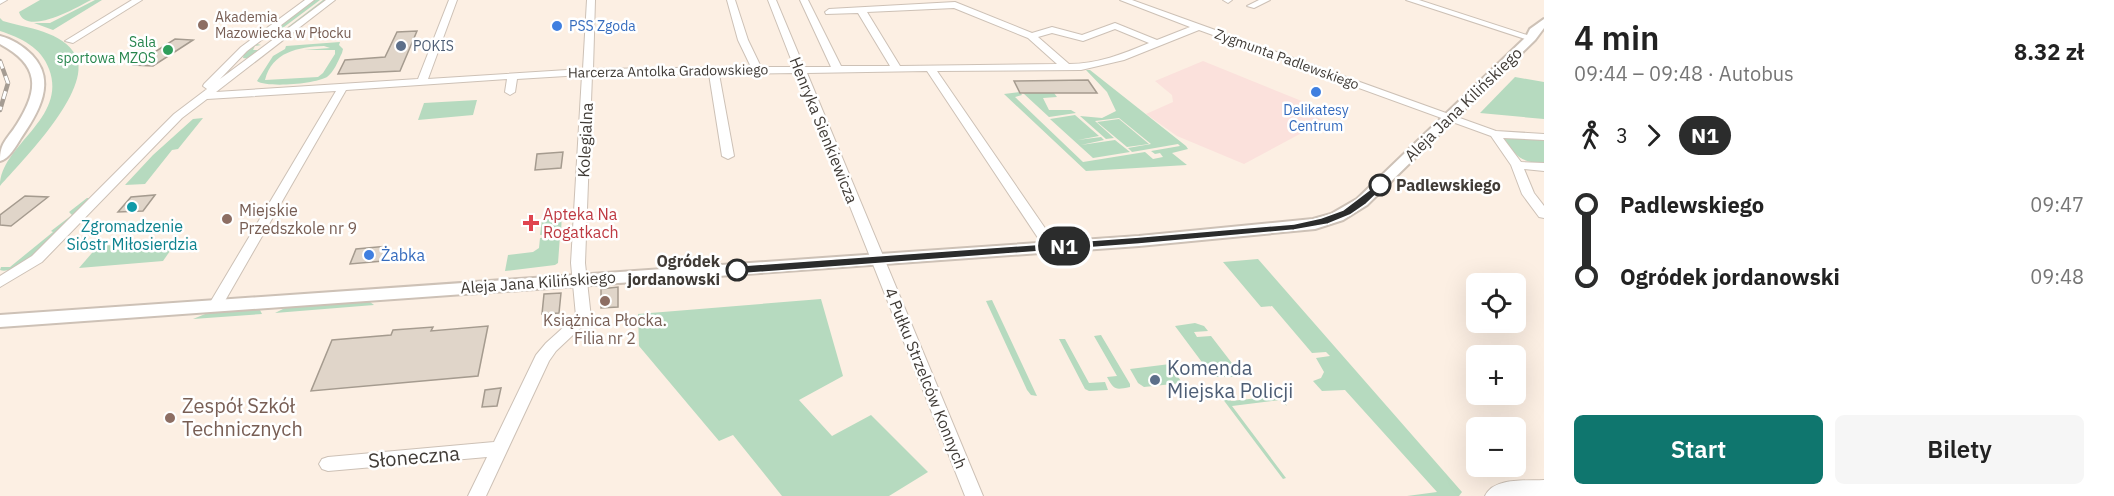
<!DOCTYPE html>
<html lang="pl">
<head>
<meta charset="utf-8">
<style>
  body { margin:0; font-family:"IBM Plex Sans",sans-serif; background:#f6f6f6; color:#222; height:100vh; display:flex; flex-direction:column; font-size:22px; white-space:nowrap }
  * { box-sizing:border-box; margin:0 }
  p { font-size:20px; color:#767676 }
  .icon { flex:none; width:33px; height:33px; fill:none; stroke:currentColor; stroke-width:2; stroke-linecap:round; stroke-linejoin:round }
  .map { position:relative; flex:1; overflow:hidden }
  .details { display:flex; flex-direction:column; background:#fff; width:570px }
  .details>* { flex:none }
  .badge { padding:0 12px; border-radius:20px; font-size:21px; line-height:39px }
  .fabs { position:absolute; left:1466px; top:273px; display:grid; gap:12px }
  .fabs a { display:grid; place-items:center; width:60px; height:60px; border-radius:9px; background:#fff; box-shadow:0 6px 24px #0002; font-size:30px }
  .map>.badge { position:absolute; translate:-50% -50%; box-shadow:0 0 0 3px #fff }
  .legs { display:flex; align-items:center; gap:9px; height:66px; padding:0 30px; font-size:20px }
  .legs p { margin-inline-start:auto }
  .summary { display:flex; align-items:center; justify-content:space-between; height:102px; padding:0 30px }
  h1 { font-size:33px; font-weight:600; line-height:45px }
  .button { display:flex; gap:12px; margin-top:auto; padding:12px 30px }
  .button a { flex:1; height:69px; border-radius:9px; background:#0f766e; color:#fff; font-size:24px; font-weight:600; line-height:69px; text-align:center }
  .button a+a { background:#f6f6f6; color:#222 }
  ul { padding:0 30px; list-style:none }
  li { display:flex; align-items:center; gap:21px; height:72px; font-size:22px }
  li i { display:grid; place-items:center; width:9px; height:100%; margin:0 8px; background:currentColor }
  li i::after { content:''; width:15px; height:15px; margin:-8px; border:4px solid; border-radius:50%; background:#fff }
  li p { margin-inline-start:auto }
  li:first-child i { background:linear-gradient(#0000 50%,currentColor 0) }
  li:last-child i { background:linear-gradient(currentColor 50%,#0000 0) }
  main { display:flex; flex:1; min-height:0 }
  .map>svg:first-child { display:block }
</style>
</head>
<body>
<main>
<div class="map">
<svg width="1544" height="496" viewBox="0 0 1544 496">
  <rect width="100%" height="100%" fill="#fcefe3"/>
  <polygon fill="#fbe1dc" points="1203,61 1324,110 1315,116 1324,121 1244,164 1177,136 1146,114 1173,102 1172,95 1155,81"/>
  <g fill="#b6dabf" fill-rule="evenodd">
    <path d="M40 0H91C78 7 26 37 19 12Z"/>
    <polygon points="95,0 102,0 53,30 34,23 50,23"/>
    <polygon points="314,0 320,0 272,36 268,36 257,44 261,45 255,46 253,50 259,50 279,37 276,36 323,0 329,0 250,59 243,58 244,52"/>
    <path d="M0 18 3 21C26 28 63 31 76 56 93 90 21 162 0 186 0 145 68 119 49 69 41 47 21 38 0 31Z"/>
    <path d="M340 42 339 45 343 49 342 53C338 61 334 72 327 77 315 84 267 88 257 81L273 56 285 49 286 46ZM324 46 330 48 304 50H335V54L323 73 318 77 265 80C272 52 298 47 324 46Z"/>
    <polygon points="1086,70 1090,70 1186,146 1188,149 1172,153 1187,165 1086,171 1004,94 1020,92 1022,95 1015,97 1083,162 1145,152 1153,159 1163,157 1160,153 1155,154 1151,151 1180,146 1178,144 1132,152 1128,148 1151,144 1119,118 1095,121 1114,138 1106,139 1080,116 1102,118 1116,111 1107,92"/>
    <polygon points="1515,77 1544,82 1544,119 1480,113"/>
    <polygon points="1023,93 1054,93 1057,97 1043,98 1049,110 1071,110 1076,113 1049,117"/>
    <polygon points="477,100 473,115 418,120 424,103"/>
    <polygon points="1075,115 1099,136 1078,140 1101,137 1104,140 1081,145 1115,140 1130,152 1093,158 1050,119"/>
    <polygon points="203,118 178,149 172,150 145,184 125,185 153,155 193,119"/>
    <polygon points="1119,119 1149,144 1127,147 1097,122"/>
    <path d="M1502 136 1544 140V164C1518 161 1517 157 1502 136Z"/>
    <path d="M87 198H90C75 214 21 278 0 270L1 267H10L53 232 51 231 72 215 69 212Z"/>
    <polygon points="562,212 561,233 540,235 543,213"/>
    <polygon points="560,236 558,263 555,265 505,271 508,255 533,252 539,248 540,238"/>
    <polygon points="177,241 163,261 79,268 98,246"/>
    <polygon points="1258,259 1462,492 1459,496 1407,496 1437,492 1345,390 1322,391 1313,381 1321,378 1324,372 1316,358 1330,356 1326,352 1312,353 1272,306 1261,307 1223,262"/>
    <polygon points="821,299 843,376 799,400 832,436 871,415 928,472 889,496 782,496 733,435 719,441 639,346 638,314"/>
    <polygon points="992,300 1037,396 1031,395 1027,390 986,301"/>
    <polygon points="364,301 370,302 374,305 275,313 287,307"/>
    <polygon points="254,309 260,310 262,314 193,319 210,312"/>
    <polygon points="1195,323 1204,326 1208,331 1194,332 1197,337 1211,336 1238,371 1237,377 1213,377 1175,326"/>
    <path d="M1101 335 1130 384V387C1115 390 1114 390 1107 377L1117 376 1094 336Z"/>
    <polygon points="1059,339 1065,339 1089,383 1105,382 1108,390 1089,391 1085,389"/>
    <polygon points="1170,364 1182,383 1144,387 1138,383 1130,369"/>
    <polygon points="1273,391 1277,391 1287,406 1280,400 1232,406 1286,478 1283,479 1219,394 1225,392 1231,401 1276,396"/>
  </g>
  <g fill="#e0d5c9" stroke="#a59b8f" stroke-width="1.5">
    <polygon points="417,31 400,71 338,74 345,60 385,57 397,32"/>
    <polygon points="175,39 193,40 153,66 134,65"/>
    <polygon points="1088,80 1097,93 1020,93 1014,81"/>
    <polygon points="563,152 561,168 535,170 537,154"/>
    <polygon points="155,195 143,211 118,212 131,197"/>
    <polygon points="25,196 48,197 11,226 0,225 0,215"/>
    <polygon points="388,246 383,261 350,264 356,249"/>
    <polygon points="618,287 618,307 601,308 601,289"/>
    <polygon points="561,293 559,313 542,314 544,294"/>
    <polygon points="488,326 478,376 311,391 332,340 391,335 393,330 433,327 431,331"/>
    <polygon points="501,388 497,406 482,407 485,390"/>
  </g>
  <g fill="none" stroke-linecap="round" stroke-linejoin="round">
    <defs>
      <g id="minor">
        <polygon points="0,0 7,0 0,4"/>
        <polygon points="132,0 142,0 73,43 65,41"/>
        <path d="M305 0H314L247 51 220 79 326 0H335L216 92 418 79 449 0H457L428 79 583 69 587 0H595L593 69 751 67 738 40 727 0H735L748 40 761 67H794L768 0H776L804 67H831L800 0H808L841 66H890L858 13 826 14 825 12 829 9 955 2 1032 33 1052 27 1082 35 1115 23 1157 40 1190 27 1120 0H1132L1496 131 1544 134V140L1503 138 1521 162 1544 163V171L1524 169 1534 193 1544 206V218L1539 217 1522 194 1511 165 1491 136 1199 30 1124 60 1081 70 937 71 1058 247 1051 251 1046 250 927 71 807 73 983 496H965L797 73 719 74 734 156 728 159 722 156 709 74 592 75 585 263 591 318 556 351 549 361 486 496H468L487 457 328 471 322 469 319 464 322 459 328 457 494 442 536 355 546 343 576 316 571 263 582 75 517 79 515 92 510 95 505 92 507 79 346 90 222 306 220 309H210L208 306 336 91 207 99 182 118 42 262 0 287V276L32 256 174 114 207 89 203 86 204 84 241 47ZM954 8 1028 38 1057 64 900 66 867 12ZM1115 29 1149 43C1123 54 1097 64 1069 64L1038 37 1052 33 1083 41Z"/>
        <polygon points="1223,0 1232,0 1228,3"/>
        <polygon points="1259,0 1270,0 1254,8 1247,6"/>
        <polygon points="1406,0 1419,0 1536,38 1528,40"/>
        <path d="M1544 480V496H1485C1494 477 1526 481 1544 480Z"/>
      </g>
      <g id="major">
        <polygon points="1544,19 1544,28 1535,40 1367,205 1343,220 1315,229 1139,246 0,327 0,315 1139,236 1313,219 1331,214 1357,199 1526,37 1530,29"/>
        <path d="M0 36C12 39 23 46 32 55 57 81 39 112 21 138 16 146 9 159 0 161 0 142 7 140 17 124 40 88 39 65 0 44Z"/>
      </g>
    </defs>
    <use href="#minor" stroke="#cdc1b6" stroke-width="2"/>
    <use href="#major" stroke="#cdc1b6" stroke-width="4"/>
    <use href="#minor" fill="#fff" fill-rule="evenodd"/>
    <use href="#major" fill="#fff" fill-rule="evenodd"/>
    <defs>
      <polyline id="rail" points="0,61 8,83 0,110"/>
    </defs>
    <use href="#rail" stroke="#a59c93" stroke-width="4.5"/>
    <use href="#rail" stroke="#fff" stroke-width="3" stroke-dasharray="8" stroke-linecap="butt"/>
  </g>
  <polygon fill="#2b2c2c" stroke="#fff" stroke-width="1.5" points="1380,182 1385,185 1384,187 1366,204 1350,215 1328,224 1294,230 1139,244 737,274 731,270 737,266 1139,237 1294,224 1321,218 1343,210"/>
  <g fill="#8d6e63" stroke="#fff" stroke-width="2">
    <circle cx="203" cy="25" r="6"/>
    <circle cx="227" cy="219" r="6"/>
    <circle cx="605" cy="301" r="6"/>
    <circle cx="170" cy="418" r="6"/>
  </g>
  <g fill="#3f7fe0" stroke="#fff" stroke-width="2">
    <circle cx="557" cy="26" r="6"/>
    <circle cx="1316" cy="92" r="6"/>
    <circle cx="369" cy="255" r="6"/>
  </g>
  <g fill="#5c6f8a" stroke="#fff" stroke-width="2">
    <circle cx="401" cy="46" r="6"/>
    <circle cx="1155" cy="380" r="6"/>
  </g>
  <circle fill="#2e9e5b" stroke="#fff" stroke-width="2" cx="168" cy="50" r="6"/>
  <g fill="#fff" stroke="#2b2c2c" stroke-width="3">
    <circle cx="1380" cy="185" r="10"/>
    <circle cx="737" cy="270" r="10"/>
  </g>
  <circle fill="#0f9aa8" stroke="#fff" stroke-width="2" cx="132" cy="207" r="6"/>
  <path fill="#e0444e" stroke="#fff" stroke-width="2" d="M528 214h6v6h6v6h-6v6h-6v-6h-6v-6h6z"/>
  <g text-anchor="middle" stroke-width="5" stroke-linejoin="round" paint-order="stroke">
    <g font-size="14" fill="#785e54" stroke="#fff" text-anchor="start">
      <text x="215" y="22">Akademia<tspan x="215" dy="16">Mazowiecka w Płocku</tspan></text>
    </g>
    <g font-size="14" fill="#366cbe" stroke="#fff" text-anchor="start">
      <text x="569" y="31">PSS Zgoda</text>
      <text x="1316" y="115" text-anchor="middle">Delikatesy<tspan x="1316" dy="16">Centrum</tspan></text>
    </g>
    <g font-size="14" fill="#27864d" stroke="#fff" text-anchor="end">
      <text x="156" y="47">Sala<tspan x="156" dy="16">sportowa MZOS</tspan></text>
    </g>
    <g font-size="14" fill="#4e5e75" stroke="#fff" text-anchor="start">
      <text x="413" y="51">POKIS</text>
    </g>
    <g font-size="14" fill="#403b36" stroke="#fff">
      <text transform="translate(1287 59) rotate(20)" y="5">Zygmunta Padlewskiego</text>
      <text transform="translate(668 71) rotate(-1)" y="5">Harcerza Antolka Gradowskiego</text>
    </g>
    <g font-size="16" fill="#403b36" stroke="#fff">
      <text transform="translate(1463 104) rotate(-44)" y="6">Aleja Jana Kilińskiego</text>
      <text transform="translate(824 130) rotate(68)" y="6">Henryka Sienkiewicza</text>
      <text transform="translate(585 140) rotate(-87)" y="6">Kolegialna</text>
      <text transform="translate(538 282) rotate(-4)" y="6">Aleja Jana Kilińskiego</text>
      <text transform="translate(926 378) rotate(68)" y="6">4 Pułku Strzelców Konnych</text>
    </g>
    <g font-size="16" font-weight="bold" fill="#403b36" stroke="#fff" text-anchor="start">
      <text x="1396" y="191">Padlewskiego</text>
      <text x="720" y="267" text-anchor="end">Ogródek<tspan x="720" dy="18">jordanowski</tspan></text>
    </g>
    <g font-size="16" fill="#785e54" stroke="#fff" text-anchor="start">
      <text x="239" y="216">Miejskie<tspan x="239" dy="18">Przedszkole nr 9</tspan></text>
      <text x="605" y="326" text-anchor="middle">Książnica Płocka.<tspan x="605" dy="18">Filia nr 2</tspan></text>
    </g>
    <g font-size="16" fill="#be3a42" stroke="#fff" text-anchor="start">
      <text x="543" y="220">Apteka Na<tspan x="543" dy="18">Rogatkach</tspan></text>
    </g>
    <g font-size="16" fill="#0d838f" stroke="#fff">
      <text x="132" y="232">Zgromadzenie<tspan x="132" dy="18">Sióstr Miłosierdzia</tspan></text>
    </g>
    <g font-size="16" fill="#366cbe" stroke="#fff" text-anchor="start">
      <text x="381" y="261">Żabka</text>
    </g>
    <g font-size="20" fill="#4e5e75" stroke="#fff" text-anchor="start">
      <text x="1167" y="375">Komenda<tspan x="1167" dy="23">Miejska Policji</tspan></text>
    </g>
    <g font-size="20" fill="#785e54" stroke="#fff" text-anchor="start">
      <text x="182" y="413">Zespół Szkół<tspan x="182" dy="23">Technicznych</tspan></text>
    </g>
    <g font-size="20" fill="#403b36" stroke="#fff">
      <text transform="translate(414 457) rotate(-5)" y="7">Słoneczna</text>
    </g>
  </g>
</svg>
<div class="fabs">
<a><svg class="icon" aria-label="locate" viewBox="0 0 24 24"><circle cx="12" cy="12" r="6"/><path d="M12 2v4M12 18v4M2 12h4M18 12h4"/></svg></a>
<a>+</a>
<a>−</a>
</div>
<b class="badge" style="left:1064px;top:246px;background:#2b2c2c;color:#fff">N1</b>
</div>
<section class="details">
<div class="summary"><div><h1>4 min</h1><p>09:44 – 09:48 · Autobus</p></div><b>8.32 zł</b></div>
<div class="legs"><svg class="icon" aria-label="walk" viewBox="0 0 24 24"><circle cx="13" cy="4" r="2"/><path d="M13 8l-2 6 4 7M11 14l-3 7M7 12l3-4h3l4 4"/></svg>3<svg class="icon" aria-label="forward" viewBox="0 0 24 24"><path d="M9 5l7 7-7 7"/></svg><b class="badge" style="background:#2b2c2c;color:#fff">N1</b></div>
<ul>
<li><i style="color:#2b2c2c"></i><b>Padlewskiego</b><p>09:47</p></li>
<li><i style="color:#2b2c2c"></i><b>Ogródek jordanowski</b><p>09:48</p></li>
</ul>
<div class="button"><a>Start</a><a>Bilety</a></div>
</section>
</main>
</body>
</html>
